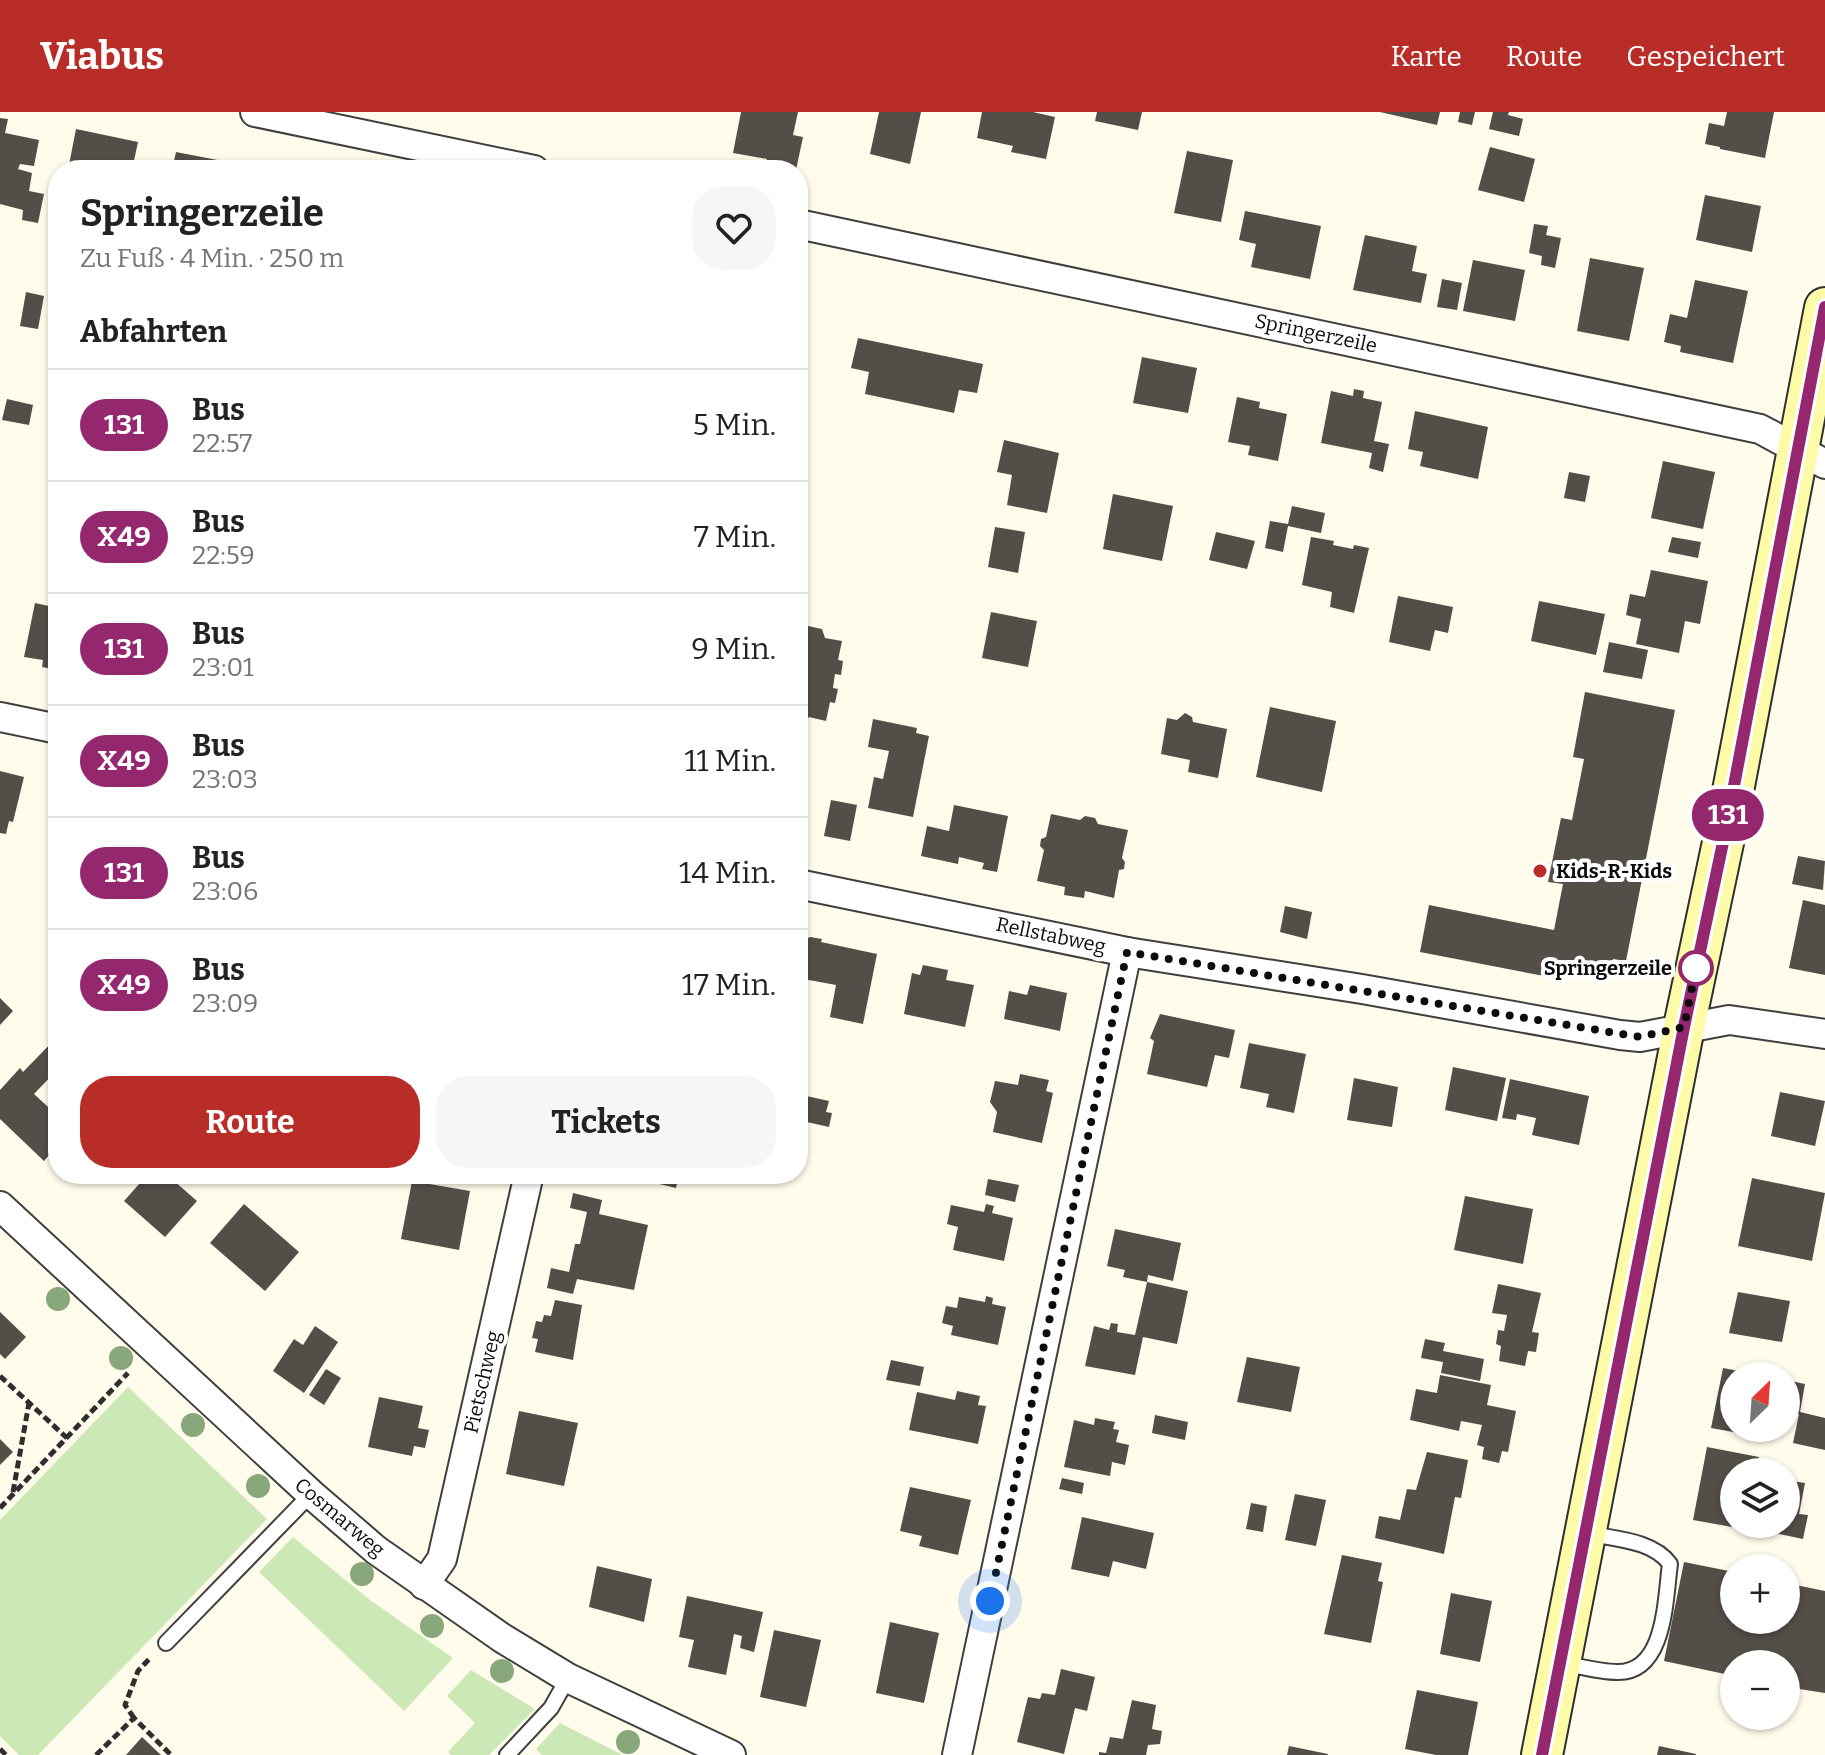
<!DOCTYPE html>
<html lang="de">
<head>
<meta charset="utf-8">
<style>
  body { margin:0; font-family:Bitter,serif; background:#f6f6f6; color:#222; height:100vh; display:flex; flex-direction:column; font-size:30px; white-space:nowrap }
  * { box-sizing:border-box; margin:0 }
  p { font-size:26px; color:#767676 }
  .icon { flex:none; width:44px; height:44px; fill:none; stroke:currentColor; stroke-width:2; stroke-linecap:round; stroke-linejoin:round }
  .map { position:relative; flex:1; overflow:hidden }
  .side { position:absolute; left:48px; top:48px; width:760px; height:1024px; display:flex; flex-direction:column; background:#fff; border-radius:32px; box-shadow:0 2px 6px #0004 }
  .side>* { flex:none }
  .badge { padding:0 16px; border-radius:26px; font-size:28px; line-height:52px }
  .needle { width:52px; rotate:25deg }
  .controls { position:absolute; left:1720px; top:1250px; display:grid; gap:16px }
  .controls a { display:grid; place-items:center; width:80px; height:80px; border-radius:50%; background:#fff; box-shadow:0 2px 6px #0004; font-size:40px }
  .you { position:absolute; width:40px; height:40px; margin:-20px; border:6px solid #fff; border-radius:50%; background:#1a73e8; box-shadow:0 0 0 12px #1a73e833 }
  .map>.badge { position:absolute; translate:-50% -50%; box-shadow:0 0 0 4px #fff }
  h2 { padding:0 32px; font-size:30px; line-height:72px }
  .round { display:grid; place-items:center; flex:none; width:84px; height:84px; border-radius:32px; background:#f6f6f6 }
  .headline { display:flex; align-items:center; justify-content:space-between; height:136px; padding:0 32px }
  h1 { font-size:38px; font-weight:700; line-height:60px }
  .action { display:flex; gap:16px; margin-top:auto; padding:16px 32px }
  .action a { flex:1; height:92px; border-radius:32px; background:#b82d28; color:#fff; font-size:32px; font-weight:700; line-height:92px; text-align:center }
  .action a+a { background:#f6f6f6; color:#222 }
  ul { padding:0; list-style:none }
  li { display:flex; align-items:center; gap:24px; height:112px; padding:0 32px; border-top:2px solid #e0e0e0 }
  li div { flex:1 }
  li b { display:block; font-size:30px }
  li em { font-style:normal }
  li .badge { min-width:88px; font-weight:700; text-align:center }
  header { display:flex; align-items:center; gap:48px; box-sizing:border-box; height:112px; padding:0 40px; background:#b82d28; color:#fff }
  header strong { font-size:38px }
  nav { display:flex; gap:44px; margin-inline-start:auto; font-size:28px }
  .map>svg:first-child { display:block }
</style>
</head>
<body>
<header>
<strong>Viabus</strong>
<nav><a>Karte</a><a>Route</a><a>Gespeichert</a></nav>
</header>
<div class="map">
<svg width="1825" height="1643" viewBox="0 0 1825 1643">
  <rect width="100%" height="100%" fill="#fffcec"/>
  <g fill="#cce8b7">
    <polygon points="128,1275 267,1407 38,1643 19,1643 0,1624 0,1408"/>
    <polygon points="293,1425 370,1488 453,1546 404,1599 259,1460"/>
    <polygon points="471,1558 535,1597 489,1643 451,1643 448,1640 475,1611 447,1584"/>
    <polygon points="560,1611 621,1642 622,1643 542,1643 536,1637"/>
  </g>
  <g fill="#544e49">
    <polygon points="741,0 798,0 793,23 803,25 796,58 765,54 767,47 733,41"/>
    <polygon points="879,0 921,0 910,52 870,42"/>
    <polygon points="982,0 1033,0 1055,5 1046,47 1011,40 1013,34 977,26"/>
    <polygon points="1097,0 1142,0 1138,18 1095,9"/>
    <polygon points="1380,0 1440,0 1437,13"/>
    <polygon points="1460,0 1475,0 1472,13 1458,10"/>
    <polygon points="1493,0 1509,0 1508,3 1523,7 1519,24 1489,17"/>
    <polygon points="1727,0 1774,0 1765,46 1720,37 1720,35 1705,32 1709,11 1724,14"/>
    <polygon points="0,6 8,7 5,21 39,28 34,54 20,52 18,57 32,61 29,79 44,82 38,111 22,108 23,98 0,92"/>
    <polygon points="76,17 138,30 132,58 68,58"/>
    <polygon points="1490,35 1535,47 1524,90 1478,78"/>
    <polygon points="1187,39 1233,48 1221,110 1174,101"/>
    <polygon points="176,40 228,50 227,58 172,58"/>
    <polygon points="1705,83 1761,94 1752,140 1696,128"/>
    <polygon points="1245,99 1321,114 1310,167 1251,155 1256,132 1239,128"/>
    <polygon points="1534,112 1548,114 1546,123 1561,126 1555,156 1541,153 1542,144 1529,141"/>
    <polygon points="1365,123 1417,134 1412,159 1427,162 1421,191 1353,178"/>
    <polygon points="1590,146 1644,156 1629,229 1577,219"/>
    <polygon points="1473,148 1525,158 1515,209 1463,199"/>
    <polygon points="1442,167 1462,171 1457,198 1437,195"/>
    <polygon points="1695,168 1748,179 1733,251 1680,240 1681,234 1664,230 1670,202 1687,206"/>
    <polygon points="26,180 44,184 38,217 20,214"/>
    <polygon points="798,197 808,199 799,239 798,239"/>
    <polygon points="858,226 983,252 977,281 959,278 954,301 865,282 869,260 851,256"/>
    <polygon points="1142,245 1197,256 1188,301 1133,291"/>
    <polygon points="1354,277 1364,279 1363,286 1382,290 1374,329 1389,332 1383,360 1369,356 1372,341 1321,331 1331,279 1353,284"/>
    <polygon points="1237,285 1260,290 1259,296 1287,302 1278,349 1248,343 1250,334 1228,330"/>
    <polygon points="7,287 33,293 29,313 2,308"/>
    <polygon points="1415,299 1488,315 1478,367 1420,354 1423,340 1408,337"/>
    <polygon points="1004,328 1059,341 1047,401 1007,393 1012,363 997,360"/>
    <polygon points="1663,349 1715,360 1703,417 1651,406"/>
    <polygon points="1569,360 1590,364 1585,390 1564,386"/>
    <polygon points="1113,382 1173,394 1162,449 1103,437"/>
    <polygon points="1292,394 1325,401 1321,421 1288,414 1283,440 1265,436 1270,409 1288,412"/>
    <polygon points="995,415 1025,420 1018,461 988,455"/>
    <polygon points="1216,420 1255,429 1247,457 1209,448"/>
    <polygon points="1311,425 1334,429 1333,433 1353,437 1354,433 1369,436 1354,501 1330,495 1332,480 1302,473"/>
    <polygon points="1672,425 1701,430 1698,446 1668,440"/>
    <polygon points="1651,458 1708,469 1700,512 1685,509 1679,541 1636,532 1641,507 1626,503 1630,482 1645,485"/>
    <polygon points="1398,484 1453,495 1448,521 1435,518 1430,539 1389,530"/>
    <polygon points="1539,489 1605,502 1596,543 1531,529"/>
    <polygon points="35,491 58,496 58,558 42,555 43,548 24,545"/>
    <polygon points="991,500 1037,509 1028,555 982,546"/>
    <polygon points="808,514 822,517 825,526 842,529 838,548 843,549 841,563 835,562 833,576 838,577 835,591 830,590 826,609 809,605 803,612 798,611 798,520 802,521"/>
    <polygon points="1609,530 1648,538 1642,567 1603,560"/>
    <polygon points="1585,580 1675,598 1626,849 1613,847 1610,860 1547,848 1544,864 1420,840 1429,793 1554,818 1563,772 1548,770 1561,706 1572,708 1584,647 1573,645"/>
    <polygon points="1270,595 1336,609 1322,680 1256,665"/>
    <polygon points="1185,601 1192,605 1193,610 1227,617 1218,666 1188,660 1190,648 1161,642 1167,606 1177,608"/>
    <polygon points="873,607 917,616 916,621 929,624 913,705 868,696 874,665 883,667 889,639 868,635"/>
    <polygon points="0,659 24,665 13,710 9,709 6,722 0,721"/>
    <polygon points="831,688 857,693 850,729 824,724"/>
    <polygon points="954,693 1008,704 997,760 982,757 984,751 959,745 958,752 921,744 927,714 949,719"/>
    <polygon points="1051,702 1080,708 1085,704 1095,706 1098,712 1128,718 1122,746 1125,750 1124,757 1119,758 1114,786 1085,779 1084,786 1064,783 1065,775 1037,769 1044,738 1040,734 1041,727 1046,725"/>
    <polygon points="1798,744 1825,749 1823,778 1792,772"/>
    <polygon points="1803,788 1825,793 1825,863 1789,856"/>
    <polygon points="1285,794 1312,800 1307,827 1280,820"/>
    <polygon points="810,825 822,827 821,830 877,842 863,912 830,905 836,873 798,866 806,827"/>
    <polygon points="923,853 948,858 946,868 974,873 965,915 904,902 912,861 920,863"/>
    <polygon points="1030,873 1067,881 1060,919 1004,907 1009,879 1027,883"/>
    <polygon points="0,886 13,899 0,913"/>
    <polygon points="1160,902 1235,918 1229,946 1215,943 1207,975 1147,962 1154,929 1150,926"/>
    <polygon points="58,924 58,957 34,982 58,1004 58,1033 44,1049 0,1007 0,978 20,956 23,960"/>
    <polygon points="1249,931 1306,942 1294,1001 1266,995 1269,982 1240,976"/>
    <polygon points="1453,955 1506,966 1497,1009 1445,998"/>
    <polygon points="1020,962 1049,968 1046,979 1053,981 1042,1031 993,1020 997,1000 990,990 995,969 1018,973"/>
    <polygon points="1354,966 1398,975 1392,1015 1347,1008"/>
    <polygon points="1510,967 1589,984 1579,1033 1532,1023 1536,1006 1517,1002 1516,1008 1502,1006"/>
    <polygon points="1780,980 1825,989 1815,1034 1771,1024"/>
    <polygon points="802,983 829,989 826,1000 832,1001 829,1015 798,1008 798,993 800,993"/>
    <polygon points="148,1062 166,1062 197,1089 165,1125 124,1089"/>
    <polygon points="618,1062 679,1062 676,1076"/>
    <polygon points="1752,1066 1825,1081 1812,1149 1738,1134"/>
    <polygon points="988,1067 1019,1073 1015,1090 985,1083"/>
    <polygon points="412,1069 470,1079 459,1138 401,1127"/>
    <polygon points="573,1081 602,1088 599,1102 648,1113 634,1178 577,1167 573,1182 547,1176 551,1156 569,1160 575,1132 580,1132 587,1100 570,1096"/>
    <polygon points="1465,1084 1533,1097 1523,1152 1454,1138"/>
    <polygon points="244,1092 299,1140 265,1179 210,1131"/>
    <polygon points="986,1092 994,1094 992,1101 1013,1106 1004,1149 953,1138 958,1115 947,1112 951,1093 984,1100"/>
    <polygon points="1115,1117 1181,1131 1173,1169 1148,1163 1147,1170 1188,1179 1177,1232 1143,1225 1135,1263 1085,1254 1094,1214 1109,1218 1111,1211 1118,1212 1117,1220 1135,1223 1147,1170 1123,1165 1125,1158 1107,1154"/>
    <polygon points="1498,1172 1541,1181 1532,1220 1539,1221 1536,1240 1528,1239 1525,1254 1499,1249 1501,1234 1496,1232 1498,1218 1504,1219 1507,1203 1492,1201"/>
    <polygon points="1738,1180 1790,1189 1782,1230 1729,1221"/>
    <polygon points="986,1184 993,1186 992,1192 1006,1195 998,1233 951,1223 953,1214 942,1211 946,1194 957,1196 959,1185 985,1190"/>
    <polygon points="555,1188 582,1193 573,1248 535,1240 538,1227 532,1226 536,1209 542,1210 544,1203 551,1204"/>
    <polygon points="0,1200 26,1225 5,1247 0,1242"/>
    <polygon points="315,1214 338,1230 304,1281 273,1259 294,1227 303,1233"/>
    <polygon points="1425,1227 1445,1231 1443,1239 1484,1247 1480,1269 1441,1261 1443,1250 1421,1246"/>
    <polygon points="1247,1245 1300,1255 1291,1300 1237,1290"/>
    <polygon points="891,1248 924,1255 920,1274 886,1268"/>
    <polygon points="1723,1256 1744,1260 1744,1264 1734,1264 1734,1316 1757,1316 1755,1324 1711,1316"/>
    <polygon points="326,1257 341,1266 324,1293 309,1283"/>
    <polygon points="1440,1263 1491,1273 1487,1293 1516,1299 1508,1340 1502,1339 1499,1351 1482,1347 1484,1335 1477,1333 1482,1313 1461,1309 1459,1319 1410,1308 1416,1277 1437,1281"/>
    <polygon points="1786,1268 1805,1272 1800,1300 1825,1306 1825,1338 1793,1331 1799,1302 1786,1300"/>
    <polygon points="957,1279 980,1284 978,1293 986,1294 978,1332 909,1318 917,1280 955,1288"/>
    <polygon points="379,1285 423,1294 418,1316 429,1318 425,1336 414,1334 412,1344 368,1335"/>
    <polygon points="519,1299 578,1311 564,1374 506,1362"/>
    <polygon points="1155,1303 1188,1310 1185,1328 1152,1321"/>
    <polygon points="1095,1306 1115,1310 1113,1317 1119,1318 1116,1330 1129,1333 1125,1353 1112,1350 1110,1364 1064,1355 1074,1308 1094,1313"/>
    <polygon points="0,1327 13,1340 0,1353"/>
    <polygon points="1707,1335 1759,1345 1757,1360 1734,1360 1732,1415 1693,1408"/>
    <polygon points="1427,1340 1468,1348 1461,1386 1455,1385 1444,1442 1375,1426 1379,1404 1400,1408 1407,1377 1416,1378"/>
    <polygon points="1062,1366 1084,1371 1082,1382 1059,1377"/>
    <polygon points="1786,1368 1805,1371 1799,1402 1808,1403 1803,1427 1755,1417 1756,1412 1786,1412"/>
    <polygon points="910,1375 971,1388 958,1443 919,1434 922,1424 900,1419"/>
    <polygon points="1295,1382 1326,1388 1316,1434 1285,1428"/>
    <polygon points="1251,1391 1267,1394 1263,1420 1246,1417"/>
    <polygon points="1082,1405 1154,1421 1146,1457 1113,1449 1109,1465 1071,1457"/>
    <polygon points="1342,1443 1382,1451 1378,1469 1383,1470 1371,1531 1324,1522"/>
    <polygon points="1684,1450 1734,1460 1734,1508 1786,1508 1786,1471 1825,1479 1825,1581 1786,1575 1786,1552 1734,1552 1734,1564 1664,1549"/>
    <polygon points="597,1454 652,1467 644,1510 589,1495"/>
    <polygon points="1451,1481 1492,1489 1480,1550 1440,1542"/>
    <polygon points="687,1484 763,1500 754,1540 740,1536 742,1524 734,1522 726,1563 688,1555 694,1528 679,1525"/>
    <polygon points="890,1510 939,1521 924,1591 876,1581"/>
    <polygon points="774,1518 821,1528 806,1595 760,1585"/>
    <polygon points="1061,1557 1095,1565 1087,1599 1075,1596 1064,1642 1017,1630 1028,1585 1040,1587 1042,1581 1055,1583"/>
    <polygon points="1417,1578 1478,1590 1468,1643 1436,1643 1405,1637"/>
    <polygon points="1132,1588 1156,1593 1152,1617 1162,1619 1160,1632 1148,1633 1146,1643 1099,1643 1099,1640 1106,1641 1110,1625 1123,1627"/>
    <polygon points="142,1625 161,1643 126,1643"/>
    <polygon points="1289,1634 1328,1642 1328,1643 1287,1643"/>
    <polygon points="1659,1634 1696,1642 1696,1643 1657,1643"/>
  </g>
  <g fill="none" stroke-linecap="round" stroke-linejoin="round">
    <defs>
      <g id="lane">
        <polyline points="166,1531 311,1382"/>
        <path d="M1561 1551C1579 1554 1599 1560 1617 1560 1666 1561 1665 1487 1670 1452 1653 1428 1614 1427 1586 1421"/>
        <polyline points="507,1643 551,1596 568,1566"/>
      </g>
      <g id="street">
        <polyline points="255,0 534,58"/>
        <polyline points="798,112 1760,317 1825,352"/>
        <polyline points="0,605 58,617"/>
        <polyline points="798,772 1127,840 1362,877 1620,923 1640,925 1729,908 1825,922"/>
        <polyline points="0,1094 311,1382 376,1438 502,1526 568,1566 731,1643"/>
        <polyline points="424,1473 442,1447 529,1062"/>
        <polyline points="957,1643 1127,840"/>
      </g>
      <polyline id="secondary" points="1542,1643 1684,915 1725,721 1825,196"/>
    </defs>
    <use href="#lane" stroke="#3f3f3f" stroke-width="18"/>
    <use href="#street" stroke="#3f3f3f" stroke-width="32"/>
    <use href="#secondary" stroke="#2e2e2e" stroke-width="44"/>
    <g stroke="#2e2e2e" stroke-width="5" stroke-dasharray="8 4" stroke-linecap="butt">
      <polyline points="0,1264 67,1326"/>
      <polyline points="13,1380 29,1291"/>
      <polyline points="0,1396 128,1261"/>
      <polyline points="134,1606 125,1593 138,1559 151,1545"/>
      <polyline points="0,1637 6,1643"/>
      <polyline points="96,1643 134,1606 171,1643"/>
    </g>
    <use href="#lane" stroke="#fff" stroke-width="14"/>
    <use href="#street" stroke="#fff" stroke-width="28"/>
    <use href="#secondary" stroke="#fdfaa8" stroke-width="40"/>
  </g>
  <g fill="#88a77b">
    <circle cx="58" cy="1187" r="12"/>
    <circle cx="121" cy="1246" r="12"/>
    <circle cx="193" cy="1313" r="12"/>
    <circle cx="258" cy="1374" r="12"/>
    <circle cx="362" cy="1462" r="12"/>
    <circle cx="432" cy="1514" r="12"/>
    <circle cx="502" cy="1559" r="12"/>
    <circle cx="628" cy="1630" r="12"/>
  </g>
  <g fill="none" stroke-linecap="round" stroke-linejoin="round">
    <defs>
      <polyline id="line" points="1542,1643 1684,915 1725,721 1825,195"/>
    </defs>
    <use href="#line" stroke="#fff" stroke-width="18"/>
    <use href="#line" stroke="#95276e" stroke-width="12"/>
    <polyline stroke="#0c0c0c" stroke-width="8" stroke-dasharray="0 14.4" points="990,1489 1127,840 1640,925 1684,915 1696,856"/>
  </g>
  <circle fill="#b82d28" stroke="#fff" stroke-width="3" cx="1540" cy="759" r="8"/>
  <circle fill="#fff" stroke="#95276e" stroke-width="4" cx="1696" cy="856" r="16"/>
  <g text-anchor="middle" stroke-width="8" stroke-linejoin="round" paint-order="stroke">
    <g font-size="20" fill="#0c0c0c" stroke="#fff">
      <text transform="translate(1316 221) rotate(12)" y="7">Springerzeile</text>
      <text transform="translate(1051 823) rotate(12)" y="7">Rellstabweg</text>
      <text transform="translate(482 1270) rotate(-77)" y="7">Pietschweg</text>
      <text transform="translate(340 1405) rotate(40)" y="7">Cosmarweg</text>
    </g>
    <g font-size="20" font-weight="bold" fill="#0c0c0c" stroke="#fff" text-anchor="start">
      <text x="1556" y="766">Kids-R-Kids</text>
    </g>
    <g font-size="20" font-weight="bold" fill="#0c0c0c" stroke="#fff" text-anchor="end">
      <text x="1672" y="863">Springerzeile</text>
    </g>
  </g>
</svg>
<div class="controls">
<a><svg class="needle" viewBox="-14 -14 28 28"><path d="M0-13l5 13h-10z" fill="#e53935"/><path d="M0 13l5-13h-10z" fill="#767676"/></svg></a>
<a><svg class="icon" aria-label="layers" viewBox="0 0 24 24"><path d="M12 4l9 5-9 5-9-5zM3 14l9 5 9-5"/></svg></a>
<a>+</a>
<a>−</a>
</div>
<div class="you" style="left:990px;top:1489px"></div>
<b class="badge" style="left:1728px;top:703px;background:#95276e;color:#fff">131</b>
<section class="side">
<div class="headline"><div><h1>Springerzeile</h1><p>Zu Fuß · 4 Min. · 250 m</p></div><a class="round"><svg class="icon" aria-label="heart" viewBox="0 0 24 24"><path d="M12 20l-8-8c-3-5 5-10 8-4 3-6 11-1 8 4z"/></svg></a></div>
<h2>Abfahrten</h2>
<ul>
<li><span class="badge" style="background:#95276e;color:#fff">131</span><div><b>Bus</b><p>22:57</p></div><em>5 Min.</em></li>
<li><span class="badge" style="background:#95276e;color:#fff">X49</span><div><b>Bus</b><p>22:59</p></div><em>7 Min.</em></li>
<li><span class="badge" style="background:#95276e;color:#fff">131</span><div><b>Bus</b><p>23:01</p></div><em>9 Min.</em></li>
<li><span class="badge" style="background:#95276e;color:#fff">X49</span><div><b>Bus</b><p>23:03</p></div><em>11 Min.</em></li>
<li><span class="badge" style="background:#95276e;color:#fff">131</span><div><b>Bus</b><p>23:06</p></div><em>14 Min.</em></li>
<li><span class="badge" style="background:#95276e;color:#fff">X49</span><div><b>Bus</b><p>23:09</p></div><em>17 Min.</em></li>
</ul>
<div class="action"><a>Route</a><a>Tickets</a></div>
</section>
</div>
</body>
</html>
